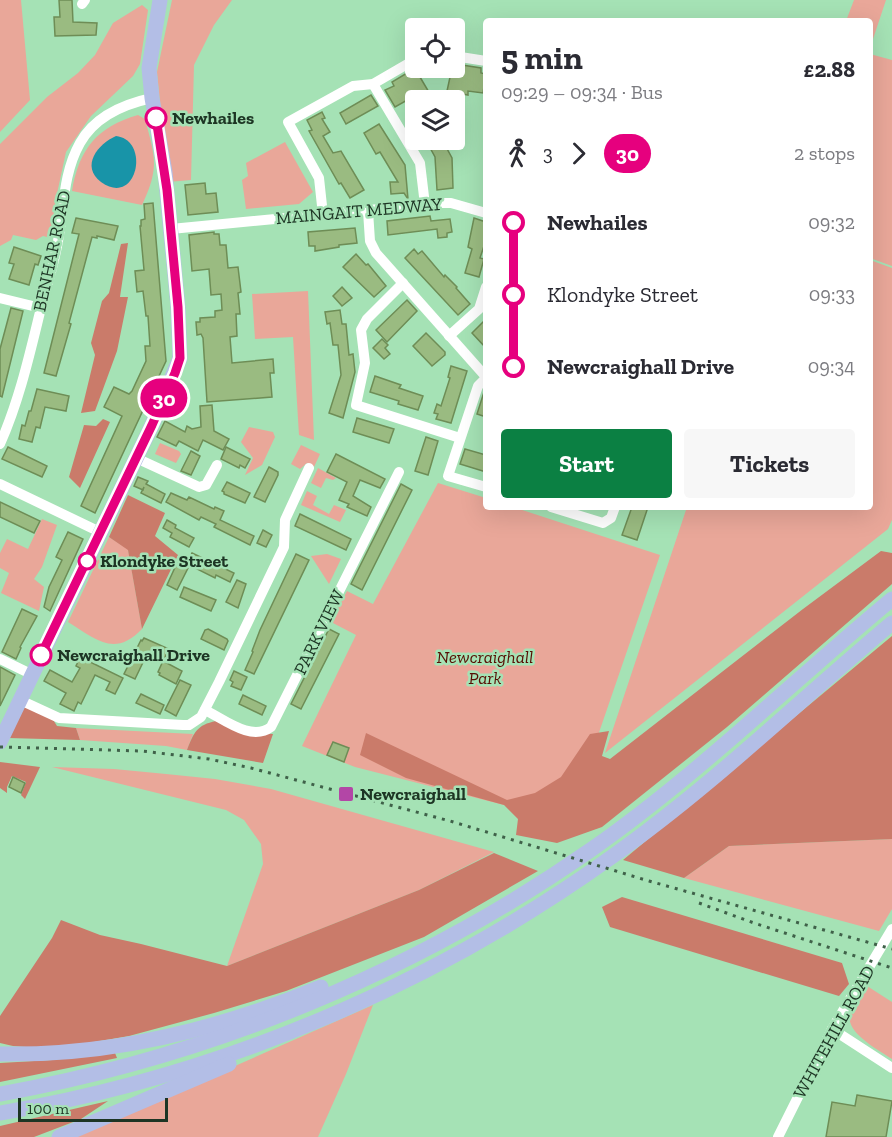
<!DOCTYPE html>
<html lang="en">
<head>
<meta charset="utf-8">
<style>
  body { margin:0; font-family:"Zilla Slab",serif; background:#f7f7f7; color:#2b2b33; height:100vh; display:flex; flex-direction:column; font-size:22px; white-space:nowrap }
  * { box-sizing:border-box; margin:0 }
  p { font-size:20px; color:#7c7c81 }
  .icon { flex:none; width:33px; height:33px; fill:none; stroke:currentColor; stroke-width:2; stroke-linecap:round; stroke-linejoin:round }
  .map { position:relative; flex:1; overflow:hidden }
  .details { position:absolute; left:483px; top:18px; width:390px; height:492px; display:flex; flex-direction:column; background:#fff; border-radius:6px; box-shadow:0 6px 24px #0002 }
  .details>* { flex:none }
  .badge { padding:0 12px; border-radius:20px; font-size:21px; line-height:39px }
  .fabs { position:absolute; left:405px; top:18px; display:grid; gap:12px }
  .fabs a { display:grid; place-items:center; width:60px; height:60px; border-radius:6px; background:#fff; box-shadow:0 6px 24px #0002; font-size:30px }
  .scale { position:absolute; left:18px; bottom:15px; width:150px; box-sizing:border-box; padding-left:6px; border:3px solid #1d3524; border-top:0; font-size:16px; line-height:21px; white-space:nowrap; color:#1d3524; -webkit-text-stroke:4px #a5e2b5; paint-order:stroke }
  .map>.badge { position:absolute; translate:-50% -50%; box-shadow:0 0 0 3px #fff }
  .legs { display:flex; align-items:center; gap:9px; height:66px; padding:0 18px; font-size:20px }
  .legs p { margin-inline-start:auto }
  .overview { display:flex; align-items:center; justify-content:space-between; height:102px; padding:0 18px }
  h1 { font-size:33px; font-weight:700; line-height:45px }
  .primary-button { display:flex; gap:12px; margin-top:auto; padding:12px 18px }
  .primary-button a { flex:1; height:69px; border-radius:6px; background:#0b8043; color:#fff; font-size:24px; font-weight:700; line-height:69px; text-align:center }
  .primary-button a+a { background:#f7f7f7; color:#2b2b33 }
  ul { padding:0 18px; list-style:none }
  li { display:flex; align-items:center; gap:21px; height:72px; font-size:22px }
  li i { display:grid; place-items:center; width:9px; height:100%; margin:0 8px; background:currentColor }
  li i::after { content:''; width:15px; height:15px; margin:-8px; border:4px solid; border-radius:50%; background:#fff }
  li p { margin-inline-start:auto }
  li:first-child i { background:linear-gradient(#0000 50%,currentColor 0) }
  li:last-child i { background:linear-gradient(currentColor 50%,#0000 0) }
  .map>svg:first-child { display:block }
</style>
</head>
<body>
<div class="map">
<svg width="892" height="1137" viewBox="0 0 892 1137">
  <rect width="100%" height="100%" fill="#a5e2b5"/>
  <g fill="#e9a799">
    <polygon points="0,0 21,0 30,100 0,132"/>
    <polygon points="172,0 232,0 214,25 194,65 191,180 168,182 157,72"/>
    <polygon points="854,0 886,0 870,48 870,21 846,21"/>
    <polygon points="142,5 148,10 140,64 133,76 91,116 66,152 55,203 51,238 43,236 36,240 13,235 11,240 0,246 0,144 47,97 78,73 95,55 113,23"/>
    <polygon points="870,54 892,60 892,266 870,258"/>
    <path d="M138 115 145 119C155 157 160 167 142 205L72 191C79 149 97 127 138 115Z"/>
    <polygon points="285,142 313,192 299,204 246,209 242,180 248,176 246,163"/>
    <polygon points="870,260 892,268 892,520 888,529 605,753 687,507 870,507"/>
    <polygon points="308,291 314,440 299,435 293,337 255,339 252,294"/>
    <polygon points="249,427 273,432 275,437 262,465 245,475 253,458 241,442"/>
    <polygon points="160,443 179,451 181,454 176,463 155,454"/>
    <polygon points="301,445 320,454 314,467 307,463 300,469 291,464"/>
    <polygon points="318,468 336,478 333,480 326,478 321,488 311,483"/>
    <polygon points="438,483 486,498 486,507 513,507 660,555 582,782 504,805 355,767 302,746 356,635 331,622 347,591 373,604"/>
    <polygon points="307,491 317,496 313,505 329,514 334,505 346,510 340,522 301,505"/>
    <polygon points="42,519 57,525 42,567 34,579 44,587 39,611 1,593 9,573 0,568 0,553 7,539 28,549"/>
    <path d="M109 537 128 549 142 629C114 658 96 639 68 622Z"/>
    <polygon points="327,554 341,559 329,584 311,556"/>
    <polygon points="76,728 193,734 187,750 166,746 80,740"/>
    <polygon points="52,767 114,769 166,774 215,779 271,789 494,852 419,890 227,966 263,864 261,844 244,820 226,810"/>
    <polygon points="892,839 892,909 879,931 684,878 729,846"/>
    <path d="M867 986 892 1002V1059C880 1051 846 1033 850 1016 852 1006 862 995 867 986Z"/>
    <polygon points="373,1005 346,1074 318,1137 74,1137"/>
  </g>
  <g fill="#ca7b6a">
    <polygon points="128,243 120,297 128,297 117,351 95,411 81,413 95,355 91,343 102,301 109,293 121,244"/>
    <polygon points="103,419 110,422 80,488 69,477 84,425 96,426"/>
    <polygon points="128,495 165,513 155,536 178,555 142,629 128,550 109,537"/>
    <polygon points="881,551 892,553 892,584 727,727 602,827 557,843 516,835 518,819 504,805 406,778 360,755 366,733 507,800 535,793 561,777 590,734 609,731 602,756 610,759 803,609"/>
    <polygon points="892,636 892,839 729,846 684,878 623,860"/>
    <polygon points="29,705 52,718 57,726 76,728 80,740 8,738 20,711"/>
    <path d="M216 721 238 732 273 734 263 763 187 750C194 732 197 725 216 721Z"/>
    <polygon points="0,762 40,767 25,799 21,795 26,782 12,776 7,787 7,793 0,788"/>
    <polygon points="494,853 538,871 424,937 286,991 214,1013 129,1036 53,1049 13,1046 0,1043 0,1016 52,938 61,920 100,935 141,944 227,966 419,890"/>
    <polygon points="622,897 842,963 849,984 839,996 610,927 602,907"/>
    <polygon points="115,1053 117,1058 0,1082 0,1063 52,1060"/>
    <polygon points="108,1101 81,1119 34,1137 0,1137 0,1126"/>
  </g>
  <path fill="#1894a8" d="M116 136C151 140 137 208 101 182 80 166 98 144 116 136Z"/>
  <g fill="#9abb81" stroke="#6e8d56" stroke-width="1.5">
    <polygon points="59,0 72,0 73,22 97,23 96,35 55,36 54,17 60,17"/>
    <polygon points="462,65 481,68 481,73 486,74 483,93 468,91 468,95 447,91 452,68 461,69"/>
    <polygon points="417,72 430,94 416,100 412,105 409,99 395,107 385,90 394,86 392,82 407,73 410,77"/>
    <polygon points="371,95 378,106 346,124 340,113"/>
    <polygon points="322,112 325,118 322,119 330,132 323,136 333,153 341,151 364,190 350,198 341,183 339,184 309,131 312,130 307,120"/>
    <polygon points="379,124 405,165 408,199 404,193 391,194 390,182 398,182 380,152 376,154 364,133"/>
    <polygon points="435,140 454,140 445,145 452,158 453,188 437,190 435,157 428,144"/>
    <polygon points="205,183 206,194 216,193 218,212 188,215 185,185"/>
    <polygon points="153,203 166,361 95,513 81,506 122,416 104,407 114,387 129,394 132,391 146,361 145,346 150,346 148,316 146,316 143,291 137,292 135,271 144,270 140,226 141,226 141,220 145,219 144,204"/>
    <polygon points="430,216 431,221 450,219 452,232 447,233 447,237 438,238 437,229 388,235 387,221"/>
    <polygon points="76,218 118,226 114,240 97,236 97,238 92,237 69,323 71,324 56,376 44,373 79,234 72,233"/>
    <polygon points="474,218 486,222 486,240 480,258 484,259 479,277 465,273 472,249 468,247"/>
    <polygon points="355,228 357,243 339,245 339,247 315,251 315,246 309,246 308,232"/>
    <polygon points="214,232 214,234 219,234 220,245 226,245 228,268 238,267 241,292 238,293 240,314 236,314 237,336 230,337 232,363 273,359 274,373 270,373 272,397 207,402 203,338 201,334 197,335 196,322 200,322 200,318 215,317 215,311 222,310 221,294 211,295 209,269 192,271 189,235"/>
    <polygon points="14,247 41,256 38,265 35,264 29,285 9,279 14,264 9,263"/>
    <polygon points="414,249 418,254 422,251 444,277 445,275 457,287 456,288 470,304 458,315 405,258"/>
    <polygon points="356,254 366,265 368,264 386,286 374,297 343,267"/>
    <polygon points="342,287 352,298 342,306 333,296"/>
    <polygon points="407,300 417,311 387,342 376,330"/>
    <polygon points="11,308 23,311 2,397 0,396 0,349"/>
    <polygon points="340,310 342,324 346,324 349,355 353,354 355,372 343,418 329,413 341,375 338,345 333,345 330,323 327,324 325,312"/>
    <polygon points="486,319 486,348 472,333"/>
    <polygon points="426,333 445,352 445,355 432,366 413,346"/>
    <polygon points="382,339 388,345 385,348 390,354 384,359 373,348"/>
    <polygon points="451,366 467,371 451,423 436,419 438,414 434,413 437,404 441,406 450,378 448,377"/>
    <polygon points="375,376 401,385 399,388 423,396 418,410 398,404 399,401 370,392"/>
    <polygon points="37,389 69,396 66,411 45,407 40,428 36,427 32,442 19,439 22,425 25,426 29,411 31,411"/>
    <polygon points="484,392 486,393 486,417 477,414"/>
    <polygon points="212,405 214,431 229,439 223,450 203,440 198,451 179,441 176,446 157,437 165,421 185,432 187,426 192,429 201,427 200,406"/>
    <polygon points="357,418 394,429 389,443 353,432"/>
    <polygon points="426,437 438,441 428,475 415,471"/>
    <polygon points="8,447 47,466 42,477 2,459"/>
    <polygon points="226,447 250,459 245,468 240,465 239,468 221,459"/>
    <polygon points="465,449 486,455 486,472 460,464"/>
    <polygon points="191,451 200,456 191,475 181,471"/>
    <polygon points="336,454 385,479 380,488 360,480 353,496 371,507 367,516 347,507 349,504 339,500 347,482 327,472"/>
    <polygon points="269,467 278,472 278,475 265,502 254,497"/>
    <polygon points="138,477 148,481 146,484 165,494 161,503 141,493 144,487 143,490 134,486"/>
    <polygon points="227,482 250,493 245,503 224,494 224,492 222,491"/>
    <polygon points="401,484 412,490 362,590 351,584"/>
    <polygon points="171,493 187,500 189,497 214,509 215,507 224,511 220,520 254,536 250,545 214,527 216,524 201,517 199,520 166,502"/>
    <polygon points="0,502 40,521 34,533 0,517"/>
    <polygon points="632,507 648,507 637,540 622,535"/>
    <polygon points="300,514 351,539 346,550 295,526"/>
    <polygon points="167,520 176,525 175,528 194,538 189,547 170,537 172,533 163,528"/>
    <polygon points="263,530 272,535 266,547 257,543"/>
    <polygon points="68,532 83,539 50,611 44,607 49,587 62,560 56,557"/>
    <polygon points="192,553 234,573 230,582 216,575 215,578 187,564"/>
    <polygon points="296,554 309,560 254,674 245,670 253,652 252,651 260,630"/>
    <polygon points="177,563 188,568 177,590 167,585"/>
    <polygon points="237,580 246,584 238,608 226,602"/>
    <polygon points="184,587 216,600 211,611 180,597"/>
    <polygon points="22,609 37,616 20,647 21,648 16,659 2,652"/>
    <polygon points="208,629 227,639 228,641 224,650 201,639 205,630"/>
    <polygon points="329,629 339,634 301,709 291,704"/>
    <polygon points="144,638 169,649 164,659 148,652 135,679 124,674 141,640 142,641"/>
    <polygon points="80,657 123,678 115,694 106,690 110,682 95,675 81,704 78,702 74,711 60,704 66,693 44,681 50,670 72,682 80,668 76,666"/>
    <polygon points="163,661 182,671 176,684 159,675 160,673 158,672"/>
    <polygon points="0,667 15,675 0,706"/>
    <polygon points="234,671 247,677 241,690 231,686 233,682 230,680"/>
    <polygon points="180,680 191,685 176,716 165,710"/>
    <polygon points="141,694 164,705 160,714 136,703"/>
    <polygon points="243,695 266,706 262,715 239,704"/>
    <polygon points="333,742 349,748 344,762 327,755"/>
    <polygon points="13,777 25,783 21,793 9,787"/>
    <polygon points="857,1095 892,1101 886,1137 826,1137 832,1102 855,1106"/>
  </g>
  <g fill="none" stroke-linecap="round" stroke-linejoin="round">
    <g stroke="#fff" stroke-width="10">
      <polyline points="82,4 85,0"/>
      <polyline points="454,56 486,61"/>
      <polyline points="373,84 420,163 425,205"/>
      <polyline points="368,211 370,241 376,253 486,377"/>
      <polyline points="323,215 319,178 288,122 353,86 373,84 416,59"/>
      <polyline points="171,229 442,203 451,203 486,213"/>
      <polyline points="403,283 367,319 361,330 365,363 356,405 460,438"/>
      <polyline points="0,298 41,308"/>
      <polyline points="449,336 479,309 486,287"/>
      <polyline points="486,378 478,386 448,476 486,487"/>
      <path d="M0 444C19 401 29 357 40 312 46 288 54 265 58 241 64 208 63 173 80 143 95 116 124 104 152 98"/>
      <polyline points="136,458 199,487 206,485 217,465"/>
      <polyline points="0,484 100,532"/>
      <polyline points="551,507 603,523 611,518 615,507"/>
      <polyline points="0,659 33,675"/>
      <polyline points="20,700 59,718 183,725 189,725 201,717 219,682 284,547 285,520 309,468"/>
      <path d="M205 710C224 719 251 742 271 727L399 472"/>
      <polyline points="832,1029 892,1068"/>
      <polyline points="778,1137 832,1029 892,929"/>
    </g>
    <g stroke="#b3bee6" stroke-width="15">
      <polyline points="0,742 152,425 180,358 178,307 165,172 152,98 149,68 160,0"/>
      <path d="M0 1054C110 1056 220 1029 321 987"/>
      <path d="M0 1094C211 1056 416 972 592 849 699 774 792 682 892 599"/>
      <path d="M0 1113C220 1076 432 986 613 856 712 786 799 701 892 623"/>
      <polyline points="59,1137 229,1064"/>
    </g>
    <g stroke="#3f6149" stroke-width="3" stroke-dasharray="3 6" stroke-linecap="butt">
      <polyline points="0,747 142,751 209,759 251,768 450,821 649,881 892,949"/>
      <polyline points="699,903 754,923 892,968"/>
    </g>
  </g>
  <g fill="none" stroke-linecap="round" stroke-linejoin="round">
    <defs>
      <polyline id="line-1" points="41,655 152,425 175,373 180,358 178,307 167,190 156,118"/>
    </defs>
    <use href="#line-1" stroke="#fff" stroke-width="14"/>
    <use href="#line-1" stroke="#e6007e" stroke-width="9"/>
  </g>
  <g fill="#fff" stroke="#e6007e" stroke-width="3">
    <circle cx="156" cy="118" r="10"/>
    <circle cx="87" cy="561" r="8"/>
    <circle cx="41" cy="655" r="10"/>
  </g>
  <rect fill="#b346a6" stroke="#a5e2b5" stroke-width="2" x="338" y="786" width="16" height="16" rx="3"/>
  <g text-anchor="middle" stroke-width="5" stroke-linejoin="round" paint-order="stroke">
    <g font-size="18" font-weight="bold" fill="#1d3524" stroke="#a5e2b5" text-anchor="start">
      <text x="172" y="124">Newhailes</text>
      <text x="100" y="567">Klondyke Street</text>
      <text x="57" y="661">Newcraighall Drive</text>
    </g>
    <g font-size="18" fill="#1d3524" stroke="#a5e2b5">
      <text transform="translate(359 211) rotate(-5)" y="6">MAINGAIT MEDWAY</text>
      <text transform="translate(52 251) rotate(-78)" y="6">BENHAR ROAD</text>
      <text transform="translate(319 632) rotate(-64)" y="6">PARK VIEW</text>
      <text transform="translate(834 1032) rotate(-61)" y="6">WHITEHILL ROAD</text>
    </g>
    <g font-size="18" font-style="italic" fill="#570f04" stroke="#a5e2b5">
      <text x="485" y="663">Newcraighall<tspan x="485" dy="21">Park</tspan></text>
    </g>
    <g font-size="18" font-weight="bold" fill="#1d3524" stroke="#a5e2b5" text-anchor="start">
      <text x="360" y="800">Newcraighall</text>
    </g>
  </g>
</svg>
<div class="fabs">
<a><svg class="icon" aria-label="locate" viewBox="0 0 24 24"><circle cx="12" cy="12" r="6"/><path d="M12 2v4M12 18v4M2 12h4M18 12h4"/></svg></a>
<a><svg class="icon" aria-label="layers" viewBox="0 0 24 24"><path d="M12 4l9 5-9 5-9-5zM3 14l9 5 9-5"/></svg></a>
</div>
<div class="scale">100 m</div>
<b class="badge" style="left:164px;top:398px;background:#e6007e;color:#fff">30</b>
<section class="details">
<div class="overview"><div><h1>5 min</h1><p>09:29 – 09:34 · Bus</p></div><b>£2.88</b></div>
<div class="legs"><svg class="icon" aria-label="walk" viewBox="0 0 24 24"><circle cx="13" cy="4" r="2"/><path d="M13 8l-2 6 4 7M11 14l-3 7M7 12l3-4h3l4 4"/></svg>3<svg class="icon" aria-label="forward" viewBox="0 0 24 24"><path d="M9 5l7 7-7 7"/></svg><b class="badge" style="background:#e6007e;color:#fff">30</b><p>2 stops</p></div>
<ul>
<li><i style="color:#e6007e"></i><b>Newhailes</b><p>09:32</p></li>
<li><i style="color:#e6007e"></i><span>Klondyke Street</span><p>09:33</p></li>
<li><i style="color:#e6007e"></i><b>Newcraighall Drive</b><p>09:34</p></li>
</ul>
<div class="primary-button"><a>Start</a><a>Tickets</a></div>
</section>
</div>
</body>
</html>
